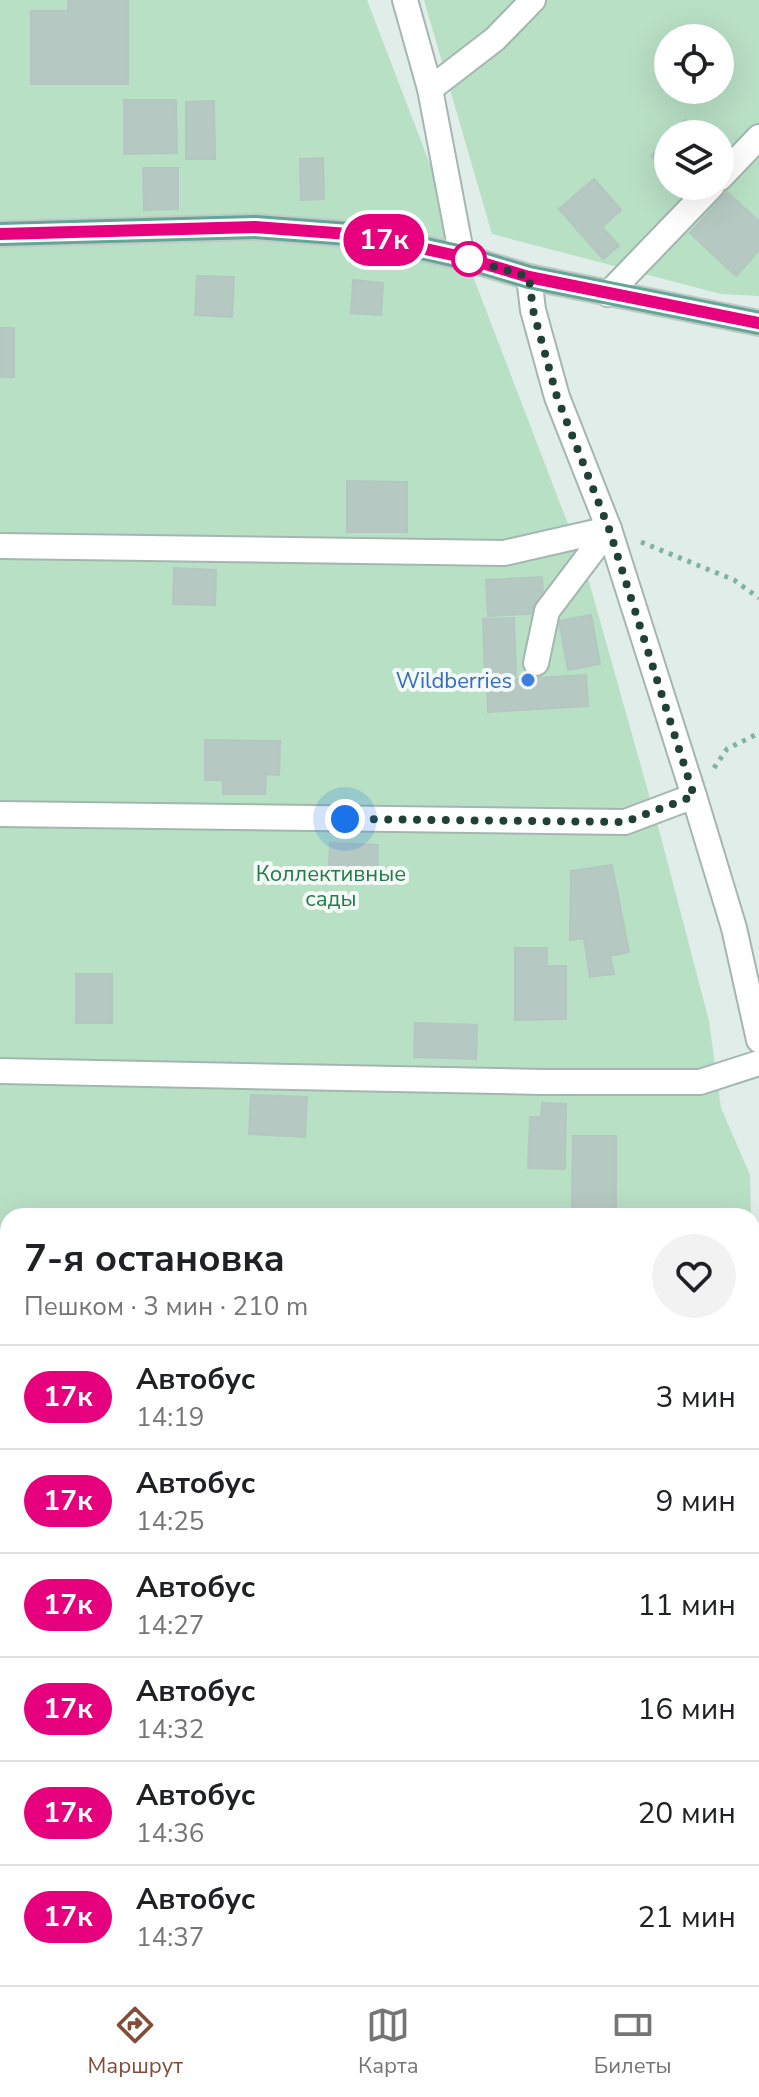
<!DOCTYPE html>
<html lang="ru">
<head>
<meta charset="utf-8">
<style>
  body { margin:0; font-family:"Nunito Sans",sans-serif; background:#f2f2f2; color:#202124; height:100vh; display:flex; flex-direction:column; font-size:30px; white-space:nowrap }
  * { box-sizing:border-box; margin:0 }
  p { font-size:26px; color:#757577 }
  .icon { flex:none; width:44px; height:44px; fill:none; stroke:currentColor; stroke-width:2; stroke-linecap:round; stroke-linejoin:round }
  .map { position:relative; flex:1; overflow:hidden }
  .side { position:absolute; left:0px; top:1208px; width:760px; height:778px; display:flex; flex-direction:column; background:#fff; border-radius:24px 24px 0 0; box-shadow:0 8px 32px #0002 }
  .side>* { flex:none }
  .badge { padding:0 16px; border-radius:26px; font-size:28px; line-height:52px }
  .tools { position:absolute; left:654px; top:24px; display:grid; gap:16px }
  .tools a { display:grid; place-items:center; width:80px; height:80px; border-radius:50%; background:#fff; box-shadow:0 8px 32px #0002; font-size:40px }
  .you { position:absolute; width:40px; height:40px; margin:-20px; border:6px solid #fff; border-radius:50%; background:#1a73e8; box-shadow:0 0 0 12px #1a73e833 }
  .map>.badge { position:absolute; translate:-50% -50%; box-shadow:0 0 0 4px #fff }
  .round { display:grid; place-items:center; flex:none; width:84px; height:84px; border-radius:42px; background:#f2f2f2 }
  .headline { display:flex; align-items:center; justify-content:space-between; height:136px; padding:0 24px }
  h1 { font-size:38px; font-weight:700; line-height:60px }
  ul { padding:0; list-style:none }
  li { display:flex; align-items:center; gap:24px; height:104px; padding:0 24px; border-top:2px solid #e0e0e0 }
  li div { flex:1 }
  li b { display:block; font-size:30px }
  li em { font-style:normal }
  li .badge { min-width:88px; font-weight:700; text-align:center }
  .tab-bar { display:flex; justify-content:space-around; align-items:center; height:112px; border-top:2px solid #e0e0e0; background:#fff; font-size:22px; color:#757577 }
  .tab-bar a { display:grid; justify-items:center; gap:4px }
  .tab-bar .on { color:#844c37 }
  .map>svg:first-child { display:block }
</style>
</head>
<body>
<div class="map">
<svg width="759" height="1985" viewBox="0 0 759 1985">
  <rect width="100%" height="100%" fill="#e1ede8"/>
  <g fill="#b8e0c5" fill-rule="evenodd">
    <polygon points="0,0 367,0 586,571 662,841 709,1021 721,1108 750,1175 751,1216 8,1216 8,1978 707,1978 706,1985 0,1985"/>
    <path d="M424 0H759V296L721 294 492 234ZM668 38H720V90H668ZM668 134H720V186H668Z"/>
  </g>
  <g fill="#b6c8c2" stroke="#b3c7c0" stroke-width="2">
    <polygon points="68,0 128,0 128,84 31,84 31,11 68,11"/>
    <polygon points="124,100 176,100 177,153 124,154"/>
    <polygon points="214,101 215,159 186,159 186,102"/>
    <polygon points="685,120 701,134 672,134"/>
    <polygon points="668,138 668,172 651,156"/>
    <polygon points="323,158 324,199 301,200 300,159"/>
    <polygon points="143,168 178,168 178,209 144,210"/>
    <polygon points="594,179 621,210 602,227 619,246 603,259 559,209"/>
    <polygon points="727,192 759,221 759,250 736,276 690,233"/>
    <polygon points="197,276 234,277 232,317 195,315"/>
    <polygon points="353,280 383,283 381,315 351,313"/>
    <rect x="0" y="328" width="14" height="49"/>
    <polygon points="347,481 407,482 407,532 347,532"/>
    <polygon points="174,568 216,570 215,605 173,604"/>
    <polygon points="542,577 544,613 488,616 486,580"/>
    <polygon points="591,615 600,664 568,670 559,621"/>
    <polygon points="514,618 516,676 485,677 483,619"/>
    <polygon points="586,675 588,706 488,712 487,681"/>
    <polygon points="205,740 280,741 279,775 266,774 265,794 223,794 223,780 205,780"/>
    <polygon points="330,843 378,845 377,884 328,882"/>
    <polygon points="612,865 629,952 610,956 614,974 590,977 584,938 570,940 571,871"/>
    <polygon points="515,948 547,948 547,966 566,966 566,1019 515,1020"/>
    <rect x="76" y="974" width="36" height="49"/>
    <polygon points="415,1023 477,1025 476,1059 414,1057"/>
    <polygon points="251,1095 307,1097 305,1137 249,1134"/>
    <polygon points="542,1103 566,1104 565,1169 528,1168 530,1117 541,1117"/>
    <polygon points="573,1136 616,1136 616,1209 572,1209"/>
  </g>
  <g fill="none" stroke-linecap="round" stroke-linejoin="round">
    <defs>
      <g id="minor">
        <polyline points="405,0 430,89 462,257"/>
        <polyline points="430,89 495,39 533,0"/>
        <polyline points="720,178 759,137"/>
        <polyline points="529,277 533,310 557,397 609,529 694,796 734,928 759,1040"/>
        <polyline points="608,294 712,186"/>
        <polyline points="0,546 504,553 609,529"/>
        <polyline points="536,663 547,611 609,529"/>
        <polyline points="0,814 625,822 694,796"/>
        <polyline points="0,1071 543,1082 700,1082 759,1063"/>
        <polyline points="0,1342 8,1342"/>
        <polyline points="752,1357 759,1358"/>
        <polyline points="0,1604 8,1604"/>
        <polyline points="752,1640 759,1401"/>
        <polyline points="0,1862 8,1863"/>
        <polyline points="739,1985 739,1978"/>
      </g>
      <polyline id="major" points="0,234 255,227 362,235 462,257 529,277 759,323"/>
    </defs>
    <use href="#minor" stroke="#a3b6b0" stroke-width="28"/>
    <use href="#major" stroke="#c1cac7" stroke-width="28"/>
    <g stroke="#7fb4a5" stroke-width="5" stroke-dasharray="4 6" stroke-linecap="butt">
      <polyline points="641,542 734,580 759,598"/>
      <polyline points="714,768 727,749 759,733"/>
      <polyline points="752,1834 759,1834"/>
    </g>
    <use href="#minor" stroke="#fff" stroke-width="24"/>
    <use href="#major" stroke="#62a798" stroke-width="24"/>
  </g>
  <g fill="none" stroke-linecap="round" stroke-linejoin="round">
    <defs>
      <polyline id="line" points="0,234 255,227 362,235 462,257 529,277 759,323"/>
    </defs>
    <use href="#line" stroke="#fff" stroke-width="18"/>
    <use href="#line" stroke="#e6007e" stroke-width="12"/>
    <polyline stroke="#204038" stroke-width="8" stroke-dasharray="0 14.4" points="345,819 625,822 694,796 609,529 557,397 533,310 529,277 469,259"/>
  </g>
  <circle fill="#fff" stroke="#e6007e" stroke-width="4" cx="469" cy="259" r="16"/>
  <circle fill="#3f7fe0" stroke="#f2f9f6" stroke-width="3" cx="528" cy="680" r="8"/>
  <g text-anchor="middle" stroke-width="8" stroke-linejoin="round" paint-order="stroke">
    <g font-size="22" fill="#366cbe" stroke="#f2f9f6" text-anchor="end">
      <text x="512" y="688">Wildberries</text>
    </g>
    <g font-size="22" fill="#267a4a" stroke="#f2f9f6">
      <text x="331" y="881">Коллективные<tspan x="331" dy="25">сады</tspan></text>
    </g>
  </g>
</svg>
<div class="tools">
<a><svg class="icon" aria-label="locate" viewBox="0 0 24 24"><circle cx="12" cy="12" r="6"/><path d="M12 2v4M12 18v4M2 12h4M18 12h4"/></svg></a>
<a><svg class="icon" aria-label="layers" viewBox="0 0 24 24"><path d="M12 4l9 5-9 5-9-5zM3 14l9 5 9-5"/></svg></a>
</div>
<div class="you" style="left:345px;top:819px"></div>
<b class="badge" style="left:384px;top:240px;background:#e6007e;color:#fff">17к</b>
<section class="side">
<div class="headline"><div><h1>7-я остановка</h1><p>Пешком · 3 мин · 210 m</p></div><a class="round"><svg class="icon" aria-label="heart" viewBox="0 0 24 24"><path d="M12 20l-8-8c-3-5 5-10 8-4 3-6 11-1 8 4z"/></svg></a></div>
<ul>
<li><span class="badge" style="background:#e6007e;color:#fff">17к</span><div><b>Автобус</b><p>14:19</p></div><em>3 мин</em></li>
<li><span class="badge" style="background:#e6007e;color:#fff">17к</span><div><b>Автобус</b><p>14:25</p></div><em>9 мин</em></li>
<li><span class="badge" style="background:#e6007e;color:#fff">17к</span><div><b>Автобус</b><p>14:27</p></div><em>11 мин</em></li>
<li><span class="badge" style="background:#e6007e;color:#fff">17к</span><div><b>Автобус</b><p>14:32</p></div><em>16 мин</em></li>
<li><span class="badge" style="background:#e6007e;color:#fff">17к</span><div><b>Автобус</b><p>14:36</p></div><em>20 мин</em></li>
<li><span class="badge" style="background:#e6007e;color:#fff">17к</span><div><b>Автобус</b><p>14:37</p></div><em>21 мин</em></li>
</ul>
</section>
</div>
<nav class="tab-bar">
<a class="on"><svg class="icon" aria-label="directions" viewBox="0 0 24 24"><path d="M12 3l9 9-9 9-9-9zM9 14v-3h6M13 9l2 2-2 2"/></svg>Маршрут</a>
<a><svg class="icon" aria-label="map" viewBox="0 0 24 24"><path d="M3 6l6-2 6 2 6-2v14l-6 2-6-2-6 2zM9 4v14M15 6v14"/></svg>Карта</a>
<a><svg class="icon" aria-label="tickets" viewBox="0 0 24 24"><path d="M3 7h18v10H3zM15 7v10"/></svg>Билеты</a>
</nav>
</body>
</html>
